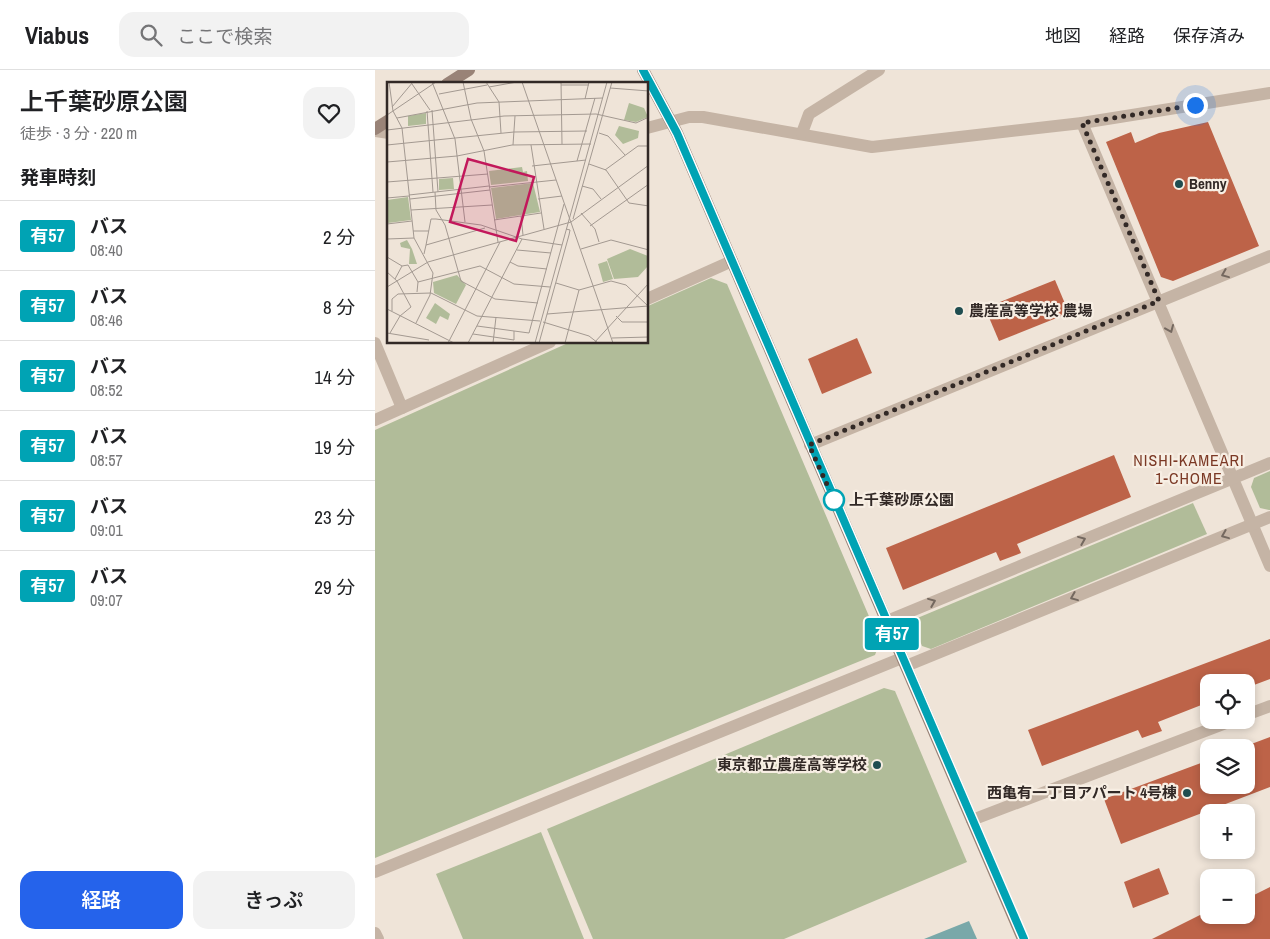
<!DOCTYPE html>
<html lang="ja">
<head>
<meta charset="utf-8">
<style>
  body { margin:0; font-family:"Archivo Narrow","Noto Sans JP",sans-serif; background:#f2f2f2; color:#202124; height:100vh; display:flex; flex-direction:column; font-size:19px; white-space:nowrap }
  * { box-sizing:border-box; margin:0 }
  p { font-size:16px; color:#757577 }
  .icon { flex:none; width:28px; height:28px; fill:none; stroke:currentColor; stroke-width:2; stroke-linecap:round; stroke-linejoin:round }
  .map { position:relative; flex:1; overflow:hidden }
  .details { display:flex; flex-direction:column; background:#fff; width:375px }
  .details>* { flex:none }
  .badge { padding:0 10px; border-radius:4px; font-size:18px; line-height:32px }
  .tools { position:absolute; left:825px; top:604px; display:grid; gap:10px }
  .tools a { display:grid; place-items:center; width:55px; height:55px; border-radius:10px; background:#fff; box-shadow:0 2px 8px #0003; font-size:25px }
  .you { position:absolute; width:25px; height:25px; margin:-12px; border:4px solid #fff; border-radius:50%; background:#1a73e8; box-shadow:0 0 0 8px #1a73e833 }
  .map>.badge { position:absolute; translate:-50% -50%; box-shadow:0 0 0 2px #fff }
  h2 { padding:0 20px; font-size:19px; line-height:45px }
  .round { display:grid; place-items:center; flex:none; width:52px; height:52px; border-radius:15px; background:#f2f2f2 }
  .head { display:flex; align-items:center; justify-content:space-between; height:85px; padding:0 20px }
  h1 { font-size:24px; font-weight:600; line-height:38px }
  .cta { display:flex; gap:10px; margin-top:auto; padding:10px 20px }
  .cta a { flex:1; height:58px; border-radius:15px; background:#2563eb; color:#fff; font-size:20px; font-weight:600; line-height:58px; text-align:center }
  .cta a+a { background:#f2f2f2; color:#202124 }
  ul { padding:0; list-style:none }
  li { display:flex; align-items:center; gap:15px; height:70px; padding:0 20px; border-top:1px solid #e0e0e0 }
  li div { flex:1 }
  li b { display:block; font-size:19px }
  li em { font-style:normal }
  li .badge { min-width:55px; font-weight:700; text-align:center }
  header { display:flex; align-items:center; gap:30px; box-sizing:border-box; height:70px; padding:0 25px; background:#fff; border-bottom:1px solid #e0e0e0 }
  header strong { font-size:24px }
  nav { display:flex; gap:28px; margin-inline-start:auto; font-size:18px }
  .search { width:350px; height:45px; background:#f2f2f2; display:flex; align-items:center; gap:12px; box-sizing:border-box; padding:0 18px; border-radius:15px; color:#757577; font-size:19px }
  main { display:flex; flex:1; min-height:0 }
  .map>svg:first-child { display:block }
</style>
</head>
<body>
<header>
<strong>Viabus</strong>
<div class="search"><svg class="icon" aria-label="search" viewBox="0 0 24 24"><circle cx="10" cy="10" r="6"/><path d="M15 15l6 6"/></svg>ここで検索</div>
<nav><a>地図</a><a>経路</a><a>保存済み</a></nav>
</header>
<main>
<section class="details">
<div class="head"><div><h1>上千葉砂原公園</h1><p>徒歩 · 3 分 · 220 m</p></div><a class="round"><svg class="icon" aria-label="heart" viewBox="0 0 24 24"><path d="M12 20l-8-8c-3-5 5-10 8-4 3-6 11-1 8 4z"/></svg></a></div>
<h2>発車時刻</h2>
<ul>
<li><span class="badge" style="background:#00a3b4;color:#fff">有57</span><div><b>バス</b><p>08:40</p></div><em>2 分</em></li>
<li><span class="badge" style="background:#00a3b4;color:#fff">有57</span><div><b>バス</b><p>08:46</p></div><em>8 分</em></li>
<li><span class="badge" style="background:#00a3b4;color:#fff">有57</span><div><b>バス</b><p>08:52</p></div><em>14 分</em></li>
<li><span class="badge" style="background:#00a3b4;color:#fff">有57</span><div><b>バス</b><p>08:57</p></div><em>19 分</em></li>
<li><span class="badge" style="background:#00a3b4;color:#fff">有57</span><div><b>バス</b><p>09:01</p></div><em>23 分</em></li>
<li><span class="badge" style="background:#00a3b4;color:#fff">有57</span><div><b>バス</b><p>09:07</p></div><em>29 分</em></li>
</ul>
<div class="cta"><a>経路</a><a>きっぷ</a></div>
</section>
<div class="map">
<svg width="895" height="869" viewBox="0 0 895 869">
  <rect width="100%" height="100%" fill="#efe4d8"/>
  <g fill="#b1bc99">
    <polygon points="336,208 352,214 505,572 500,585 0,788 0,360 193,273 272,272 273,236"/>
    <polygon points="895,401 895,440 894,440 885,438 876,417 879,408"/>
    <polygon points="818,433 832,464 556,579 547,576 539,557 540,549"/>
    <polygon points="509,618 520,621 592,792 409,869 218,869 172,759"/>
    <polygon points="166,762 209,869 88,869 61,804"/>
  </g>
  <polygon fill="#79a8a9" points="594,851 602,869 549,869"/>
  <g fill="#bd6348">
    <polygon points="833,52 884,176 798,211 786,207 731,72 756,62 760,73 784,63"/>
    <polygon points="680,210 694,243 624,271 610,238"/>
    <polygon points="482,268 497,303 447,324 433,289"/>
    <polygon points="739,385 756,427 642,474 646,483 625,491 621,482 528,520 511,478"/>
    <polygon points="895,569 895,609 871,618 871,612 834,612 834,632 783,652 787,661 767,668 763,660 667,696 653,660"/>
    <polygon points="895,667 895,717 746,774 729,729 834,690 834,715 871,715 871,676"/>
    <polygon points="784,798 794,824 758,838 749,812"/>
    <polygon points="895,817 895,869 777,869 825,845 871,845 871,829"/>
  </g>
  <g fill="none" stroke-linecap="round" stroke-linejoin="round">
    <g stroke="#c5b4a5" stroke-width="12">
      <polyline points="707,53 895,496"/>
      <polyline points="272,58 314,47 328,47 497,77 707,53 895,23"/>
      <polyline points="0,61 14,63"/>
      <polyline points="427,63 434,44 504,0"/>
      <polyline points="272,229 357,191"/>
      <polyline points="0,273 27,338"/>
      <polyline points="0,350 175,272"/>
      <polyline points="435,375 895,186"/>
      <polyline points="512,551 895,393"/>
      <polyline points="531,596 895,447"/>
      <polyline points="871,645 895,636"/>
      <polyline points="597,750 859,650"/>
      <polyline points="0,802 527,588"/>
      <polyline points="0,863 3,869"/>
    </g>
    <g stroke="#998377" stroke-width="12">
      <polyline points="268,0 302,63 648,869"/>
      <polyline points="72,14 94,0"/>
      <polyline points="0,59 14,50"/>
    </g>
  </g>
  <defs><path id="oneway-chevron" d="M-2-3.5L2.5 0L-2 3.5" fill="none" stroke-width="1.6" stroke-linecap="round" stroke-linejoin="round" transform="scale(1.25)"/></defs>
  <g stroke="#74685f">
    <use href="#oneway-chevron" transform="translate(850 204) rotate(158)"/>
    <use href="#oneway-chevron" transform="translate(795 259) rotate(67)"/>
    <use href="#oneway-chevron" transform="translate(850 465) rotate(158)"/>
    <use href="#oneway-chevron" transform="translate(707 470) rotate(-22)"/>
    <use href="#oneway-chevron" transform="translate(699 527) rotate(158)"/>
    <use href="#oneway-chevron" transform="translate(557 532) rotate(-22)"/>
  </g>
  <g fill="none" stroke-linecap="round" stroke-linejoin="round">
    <defs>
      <polyline id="line" points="268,0 302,63 649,869"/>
    </defs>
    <use href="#line" stroke="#fff" stroke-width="11"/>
    <use href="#line" stroke="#00a3b4" stroke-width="8"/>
    <polyline stroke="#322926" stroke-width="5" stroke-dasharray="0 9" points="459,430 434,375 784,231 707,53 820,35"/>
  </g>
  <g fill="#1f4d50" stroke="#f7eee3" stroke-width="2">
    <circle cx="804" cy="114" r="5"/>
    <circle cx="584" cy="241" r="5"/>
    <circle cx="502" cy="695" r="5"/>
    <circle cx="812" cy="723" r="5"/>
  </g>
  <circle fill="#fff" stroke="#00a3b4" stroke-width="2.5" cx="459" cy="430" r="10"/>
  <g text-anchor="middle" stroke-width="4.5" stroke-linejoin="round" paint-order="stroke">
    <g font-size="15" font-weight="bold" fill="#322926" stroke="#f7eee3" text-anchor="start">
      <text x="814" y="119">Benny</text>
      <text x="594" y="246">農産高等学校 農場</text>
      <text x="492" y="700" text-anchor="end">東京都立農産高等学校</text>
      <text x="802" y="728" text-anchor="end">西亀有一丁目アパート 4号棟</text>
    </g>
    <g font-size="15" font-weight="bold" fill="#322926" stroke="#f7eee3" text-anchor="start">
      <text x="474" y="435">上千葉砂原公園</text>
    </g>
    <g font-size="16" letter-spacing="1" fill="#7b3925" stroke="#f7eee3">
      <text x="814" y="396">NISHI-KAMEARI<tspan x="814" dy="18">1-CHOME</tspan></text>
    </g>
  </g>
  <g transform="translate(12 12)">
    <rect width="261" height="261" fill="#efe4d8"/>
    <path d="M242 21 257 26 261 35 249 40 237 38ZM39 31V42L21 44V34ZM232 44 252 49 251 56 236 62 228 53ZM135 85 136 90 140 89 141 99 104 103 102 89ZM66 96 67 107 52 108V97ZM146 101 153 130 109 137 104 106ZM21 115 24 138 1 141 0 118ZM20 158 25 167 30 182H22L23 167 14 165 13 161ZM243 167 261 174V184L251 195 227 197 220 177ZM220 179 226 197 216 200 211 182ZM70 193 79 203 69 222 47 211 46 200ZM48 221 63 232 61 238 53 234 49 242 39 236Z" fill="#b1bc99"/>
    <path fill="none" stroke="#a39991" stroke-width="1" d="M2 0 6 29 15 46 27 156 46 191 43 213 29 241M45 0 68 57 78 140M76 0 84 37 97 69 111 160M99 0 112 20 114 51M135 0 226 261M174 0 175 62M25 2 43 28M174 3H202M102 5 130 0M223 6 262 9M52 12 100 3M198 17 202 0M5 25 26 0M45 28 51 110M40 29 46 110M0 33 49 0M10 36 90 21 216 16M0 48 117 34 209 32 249 41 262 35M212 51 221 54 238 73M0 63 127 50 200 49M126 63 128 34M144 63 157 147M190 79 208 16M0 80 70 74 125 63 204 62M202 82 219 88 242 121 262 124M145 84 199 78M218 88 251 64H262M0 100 101 92M195 104 206 107 214 117M102 105 169 98M48 110 49 128 58 143 74 199 108 217 151 221M22 113 102 104M0 116 22 114M23 117 103 108M151 117 175 114M24 128 105 123M194 131 208 147 212 160M134 134 136 153M186 137 225 0M107 138 154 131M0 142 25 139M203 144 262 102M26 149H42M0 157 27 156M135 157 175 163M39 163 44 137H49L94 143 135 157 81 261M194 167 224 158 262 168M130 168 164 171M37 172 39 163 98 146M0 175 15 184 8 197M123 180 131 184 160 187M15 184 21 183 31 200 30 210M0 190 10 199 24 225 13 234 3 251M31 200 93 184 127 202 163 205M169 201 192 208 224 199 239 203 261 224M0 205 41 180 184 140 262 83M0 227 67 261M5 229V217L11 212 44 211 90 234 153 239M160 232 261 224M229 234 235 240H262M156 240 202 254 211 261M90 244 142 251 177 122M0 251 42 258M86 252 127 258V249M225 256 262 255M61 261 113 160M106 261 109 235M148 261 220 0M152 261 182 153 183 148 179 147M178 261 192 208M207 261 262 201"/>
    <path fill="#c2185b" fill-opacity="0.15" stroke="#c2185b" stroke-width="2.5" d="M81 77 147 95 129 159 63 140Z"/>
    <rect width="261" height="261" fill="none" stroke="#322926" stroke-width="2.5"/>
  </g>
</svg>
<div class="tools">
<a><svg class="icon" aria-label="locate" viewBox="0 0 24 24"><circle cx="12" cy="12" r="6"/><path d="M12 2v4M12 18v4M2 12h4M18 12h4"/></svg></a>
<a><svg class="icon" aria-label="layers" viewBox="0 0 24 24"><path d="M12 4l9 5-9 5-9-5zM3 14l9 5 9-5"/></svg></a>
<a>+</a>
<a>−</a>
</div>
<div class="you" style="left:820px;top:35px"></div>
<b class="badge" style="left:517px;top:564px;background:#00a3b4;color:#fff">有57</b>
</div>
</main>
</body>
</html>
